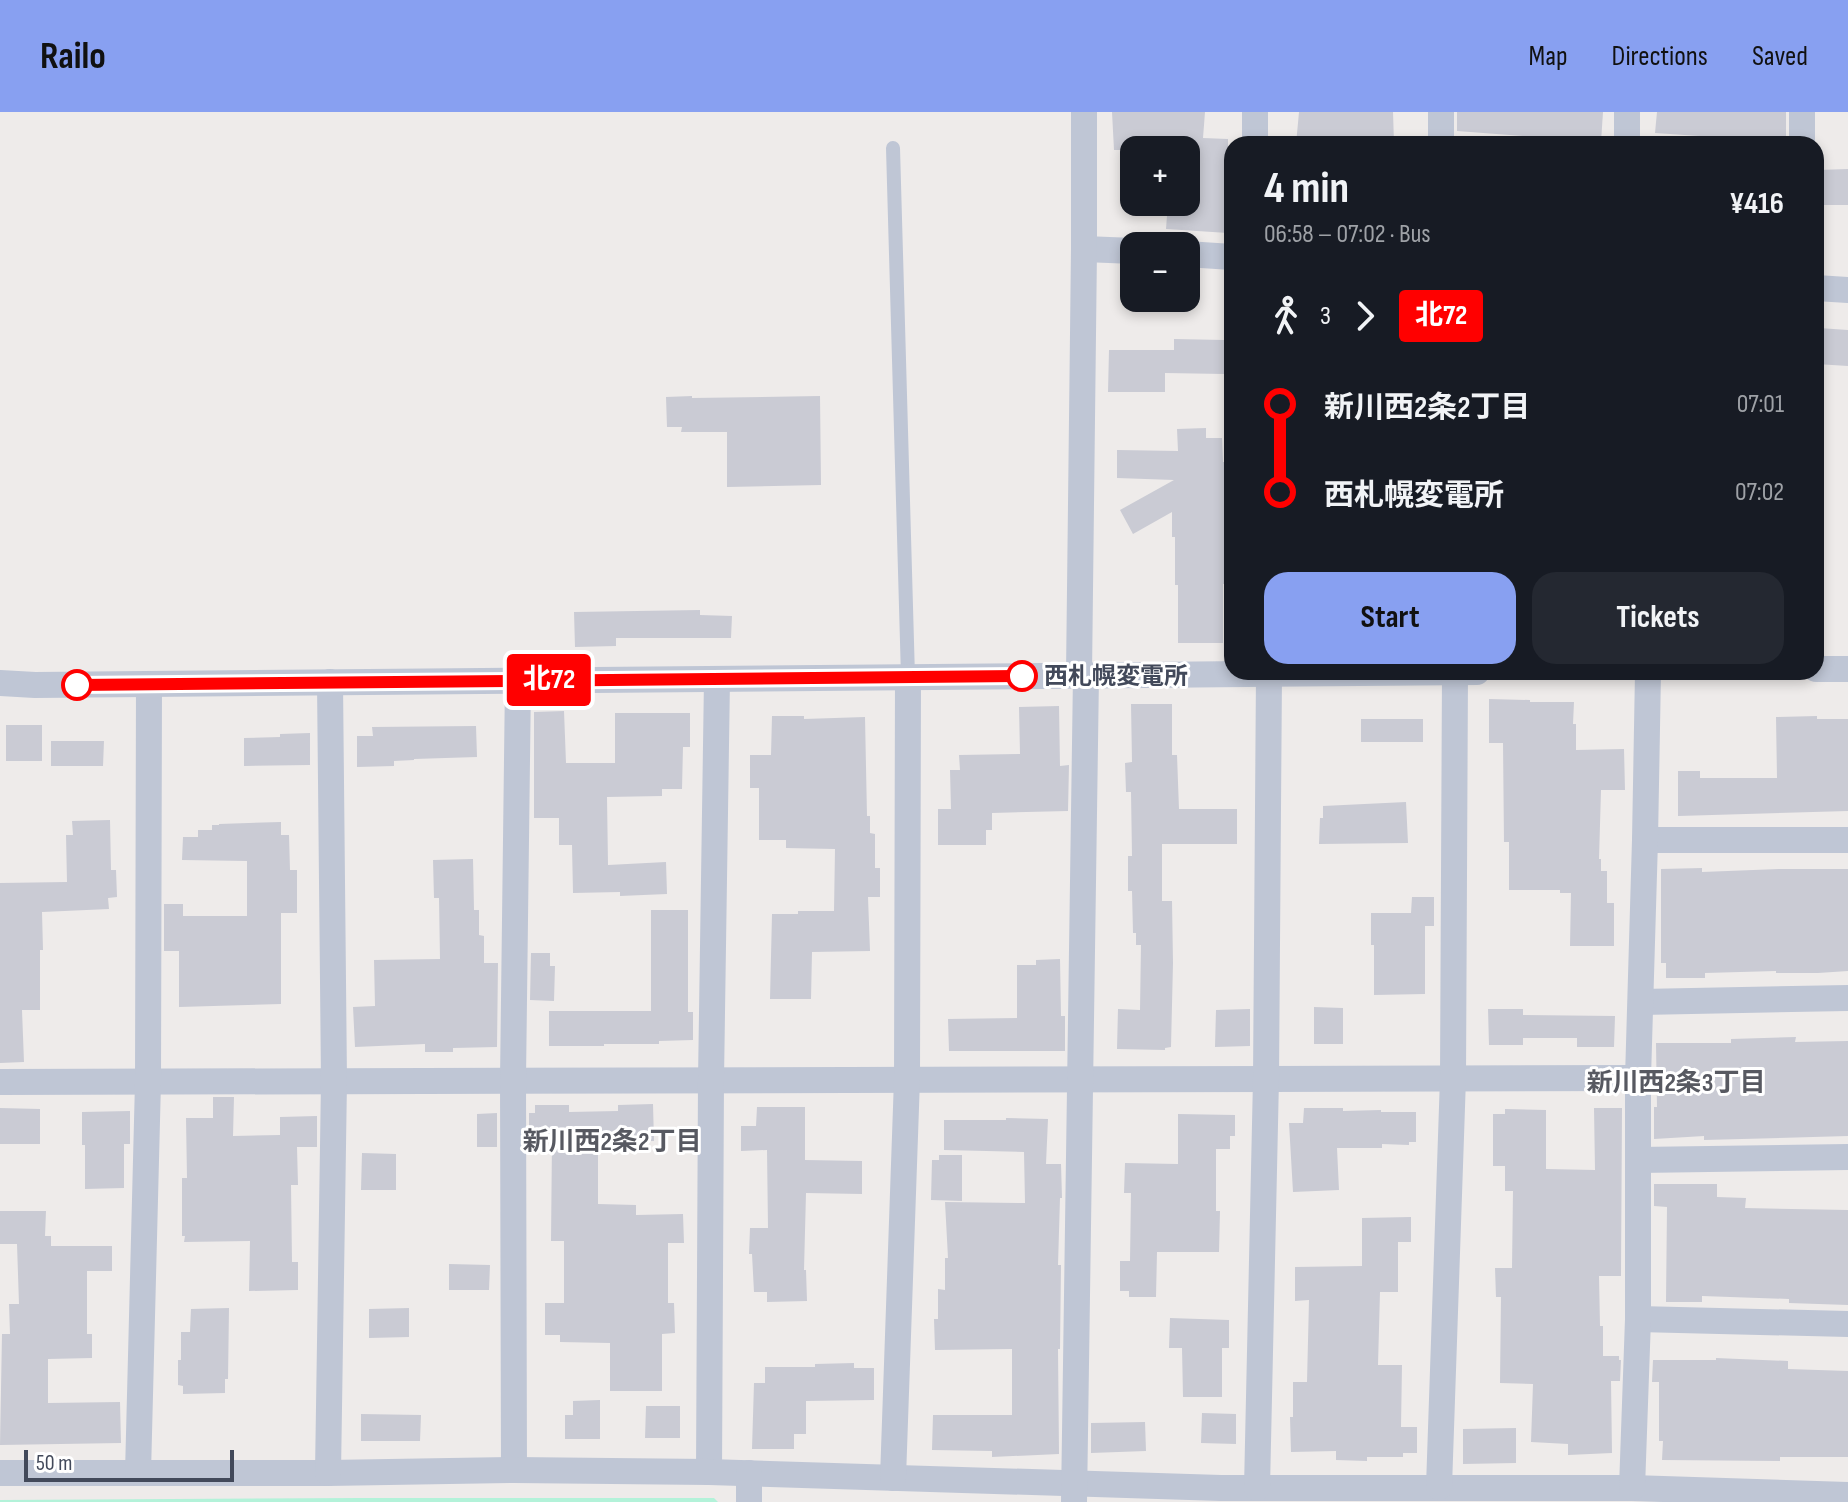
<!DOCTYPE html>
<html lang="en">
<head>
<meta charset="utf-8">
<style>
  body { margin:0; font-family:"Sofia Sans Condensed","Noto Sans JP",sans-serif; background:#242831; color:#f1f3f6; height:100vh; display:flex; flex-direction:column; font-size:30px; white-space:nowrap }
  * { box-sizing:border-box; margin:0 }
  p { font-size:26px; color:#9ea1a6 }
  .icon { flex:none; width:44px; height:44px; fill:none; stroke:currentColor; stroke-width:2; stroke-linecap:round; stroke-linejoin:round }
  .map { position:relative; flex:1; overflow:hidden }
  .panel { position:absolute; left:1224px; top:24px; width:600px; height:544px; display:flex; flex-direction:column; background:#171b24; border-radius:24px; box-shadow:0 4px 12px #0003 }
  .panel>* { flex:none }
  .badge { padding:0 16px; border-radius:6px; font-size:28px; line-height:52px }
  .fabs { position:absolute; left:1120px; top:24px; display:grid; gap:16px }
  .fabs a { display:grid; place-items:center; width:80px; height:80px; border-radius:16px; background:#171b24; box-shadow:0 4px 12px #0003; font-size:40px }
  .scale { position:absolute; left:24px; bottom:20px; width:210px; box-sizing:border-box; padding-left:8px; border:4px solid #42495a; border-top:0; font-size:22px; line-height:28px; white-space:nowrap; color:#42495a; -webkit-text-stroke:6px #fff; paint-order:stroke }
  .map>.badge { position:absolute; translate:-50% -50%; box-shadow:0 0 0 4px #fff }
  .legs { display:flex; align-items:center; gap:12px; height:88px; padding:0 40px; font-size:26px }
  .legs p { margin-inline-start:auto }
  .overview { display:flex; align-items:center; justify-content:space-between; height:136px; padding:0 40px }
  h1 { font-size:44px; font-weight:700; line-height:60px }
  .action { display:flex; gap:16px; margin-top:auto; padding:16px 40px }
  .action a { flex:1; height:92px; border-radius:24px; background:#88a0f1; color:#111; font-size:32px; font-weight:700; line-height:92px; text-align:center }
  .action a+a { background:#242831; color:#f1f3f6 }
  ul { padding:0 40px; list-style:none }
  li { display:flex; align-items:center; gap:28px; height:88px; font-size:30px }
  li i { display:grid; place-items:center; width:12px; height:100%; margin:0 10px; background:currentColor }
  li i::after { content:''; width:20px; height:20px; margin:-10px; border:6px solid; border-radius:50%; background:#171b24 }
  li p { margin-inline-start:auto }
  li:first-child i { background:linear-gradient(#0000 50%,currentColor 0) }
  li:last-child i { background:linear-gradient(currentColor 50%,#0000 0) }
  header { display:flex; align-items:center; gap:48px; box-sizing:border-box; height:112px; padding:0 40px; background:#88a0f1; color:#111 }
  header strong { font-size:38px }
  nav { display:flex; gap:44px; margin-inline-start:auto; font-size:28px }
  .map>svg:first-child { display:block }
</style>
</head>
<body>
<header>
<strong>Railo</strong>
<nav><a>Map</a><a>Directions</a><a>Saved</a></nav>
</header>
<div class="map">
<svg width="1848" height="1390" viewBox="0 0 1848 1390">
  <rect width="100%" height="100%" fill="#eeebea"/>
  <polygon fill="#b3f2d9" points="361,1386 714,1386 718,1390 0,1390 0,1388"/>
  <g fill="#cacbd4">
    <polygon points="1112,0 1205,0 1203,26 1228,27 1228,39 1232,39 1228,121 1166,117 1168,90 1186,90 1186,38 1114,38"/>
    <polygon points="1299,0 1393,0 1394,32 1296,32"/>
    <polygon points="1457,0 1603,0 1601,30 1457,19"/>
    <polygon points="1657,0 1786,0 1786,30 1655,21"/>
    <polygon points="1848,57 1848,93 1818,93 1817,58"/>
    <polygon points="1819,216 1848,218 1848,254 1816,252"/>
    <polygon points="1174,227 1224,228 1224,262 1165,261 1165,280 1108,280 1109,238 1174,238"/>
    <polygon points="692,284 692,286 820,284 821,373 727,375 727,320 681,320 682,315 667,315 666,285"/>
    <polygon points="1206,316 1206,326 1222,326 1223,350 1227,350 1227,380 1232,380 1232,425 1230,425 1230,472 1223,472 1223,531 1178,531 1178,473 1175,473 1175,425 1172,425 1172,400 1133,422 1120,398 1174,368 1117,366 1117,338 1178,339 1177,317"/>
    <polygon points="700,498 700,503 732,504 731,526 616,526 616,534 575,535 574,500"/>
    <polygon points="1489,587 1530,588 1530,590 1574,590 1573,612 1576,612 1576,638 1624,637 1625,678 1601,678 1599,747 1601,747 1601,759 1607,759 1607,791 1614,791 1614,834 1570,834 1571,781 1560,781 1560,778 1509,778 1509,730 1504,730 1503,631 1489,631"/>
    <polygon points="1131,592 1172,592 1172,643 1177,643 1179,697 1237,697 1237,732 1162,732 1162,789 1172,789 1173,851 1171,935 1165,936 1165,938 1117,937 1118,897 1140,898 1141,833 1136,833 1136,821 1133,821 1132,779 1128,779 1128,744 1132,744 1131,680 1126,680 1125,651 1132,650"/>
    <polygon points="1059,594 1060,654 1069,653 1068,699 992,701 992,718 986,718 986,733 938,733 938,697 951,697 950,658 960,658 959,643 1020,642 1019,595"/>
    <polygon points="564,599 566,651 615,651 615,601 690,601 690,635 683,635 682,677 662,677 662,684 607,685 608,753 666,750 667,782 620,784 620,780 573,781 572,733 559,733 559,706 534,706 534,600"/>
    <polygon points="772,604 804,604 804,607 865,605 867,704 870,704 870,721 875,722 875,756 880,756 880,785 868,785 870,839 812,840 811,887 770,887 772,802 798,802 798,799 834,799 835,737 786,736 786,728 759,728 759,676 750,676 750,643 771,643"/>
    <polygon points="1817,604 1817,607 1848,607 1848,699 1678,704 1678,659 1700,659 1700,666 1777,666 1776,605"/>
    <rect x="1361" y="607" width="62" height="23"/>
    <rect x="6" y="613" width="36" height="36"/>
    <polygon points="476,614 477,645 414,647 414,648 394,649 394,654 357,655 357,624 373,624 372,615"/>
    <polygon points="310,621 310,653 244,654 244,626 280,625 280,622"/>
    <polygon points="51,629 104,629 103,654 51,654"/>
    <polygon points="1406,690 1408,731 1319,732 1320,706 1323,706 1323,694"/>
    <polygon points="110,708 111,758 116,758 117,785 108,786 109,797 42,800 43,838 40,838 40,898 22,898 24,950 0,951 0,771 67,770 66,723 73,723 72,709"/>
    <polygon points="281,710 281,723 289,723 290,758 297,758 297,801 281,801 281,892 179,895 179,839 164,839 164,792 183,792 183,804 247,804 247,749 182,748 183,725 198,725 198,718 212,718 212,713 219,713 219,712"/>
    <polygon points="473,747 474,798 479,798 479,823 484,824 484,851 498,851 497,935 453,936 453,940 425,940 425,932 355,935 353,895 375,894 374,848 440,847 439,786 434,786 433,748"/>
    <polygon points="1702,756 1702,760 1779,757 1848,757 1848,859 1818,861 1776,861 1776,859 1705,861 1705,866 1666,866 1666,851 1661,851 1661,757"/>
    <polygon points="1412,785 1434,785 1434,814 1425,814 1425,882 1374,883 1374,833 1371,833 1371,801 1411,801"/>
    <polygon points="651,798 688,798 688,900 693,900 693,928 659,929 659,932 604,932 604,934 549,934 549,899 651,899"/>
    <polygon points="531,841 550,841 550,854 555,854 554,889 530,888"/>
    <polygon points="1060,847 1061,904 1065,904 1065,939 949,939 948,907 1017,906 1017,853 1036,853 1036,848"/>
    <polygon points="1314,895 1343,896 1343,932 1314,932"/>
    <polygon points="1250,897 1250,934 1215,935 1216,898"/>
    <polygon points="1488,897 1523,897 1523,903 1615,904 1614,935 1577,935 1577,926 1523,926 1523,933 1489,933"/>
    <polygon points="1796,925 1795,930 1848,929 1848,1024 1704,1028 1704,1024 1654,1027 1654,995 1657,995 1656,931 1731,931 1731,927"/>
    <polygon points="213,985 234,985 233,1024 280,1023 280,1005 317,1004 317,1035 297,1035 298,1073 291,1073 292,1150 298,1150 298,1178 249,1179 250,1129 184,1130 185,1124 182,1124 182,1066 187,1066 186,1006 213,1006"/>
    <polygon points="653,992 654,1029 598,1030 598,1092 636,1093 636,1103 683,1102 684,1131 668,1131 668,1191 674,1191 675,1221 662,1222 662,1279 610,1279 610,1231 560,1230 560,1223 545,1223 545,1191 564,1191 564,1129 551,1129 552,1028 529,1028 529,1001 535,1001 535,993 569,993 569,1000 618,999 618,993"/>
    <polygon points="757,995 805,995 805,1048 862,1049 862,1082 806,1081 804,1158 806,1158 807,1189 767,1190 767,1180 754,1180 752,1142 749,1142 750,1116 768,1116 767,1038 741,1039 741,1014 756,1014"/>
    <polygon points="0,996 40,997 40,1032 0,1032"/>
    <polygon points="1304,996 1343,996 1343,999 1381,998 1381,1000 1416,1000 1416,1030 1409,1030 1409,1033 1382,1032 1382,1036 1337,1036 1339,1078 1293,1080 1289,1011 1303,1011"/>
    <polygon points="1594,996 1622,996 1621,1164 1599,1164 1600,1214 1603,1214 1603,1244 1619,1244 1619,1248 1621,1248 1620,1269 1611,1269 1612,1341 1568,1343 1568,1332 1531,1330 1533,1272 1500,1271 1501,1185 1496,1185 1495,1156 1512,1156 1513,1079 1505,1079 1505,1054 1493,1054 1493,1002 1505,1002 1505,997 1546,998 1546,1057 1595,1058"/>
    <polygon points="130,999 130,1032 124,1032 124,1076 85,1077 85,1033 82,1033 82,1000"/>
    <polygon points="497,1001 497,1035 477,1035 477,1002"/>
    <polygon points="1178,1002 1235,1003 1235,1024 1230,1024 1230,1037 1216,1037 1216,1099 1220,1099 1219,1140 1157,1140 1156,1185 1129,1185 1129,1179 1120,1179 1120,1149 1130,1149 1131,1081 1124,1081 1125,1051 1178,1052"/>
    <polygon points="1006,1006 1048,1007 1046,1052 1061,1052 1062,1086 1060,1086 1058,1153 1061,1153 1060,1237 1058,1237 1059,1342 992,1345 992,1339 932,1338 933,1303 1012,1303 1012,1237 935,1238 934,1207 938,1207 938,1177 945,1178 945,1146 948,1146 945,1090 1025,1091 1024,1040 944,1038 944,1008 1006,1008"/>
    <polygon points="362,1041 396,1042 396,1078 361,1078"/>
    <polygon points="939,1043 962,1043 962,1089 931,1088 932,1048 939,1048"/>
    <polygon points="1654,1072 1717,1072 1717,1085 1746,1086 1745,1096 1848,1098 1848,1193 1789,1191 1789,1187 1702,1184 1702,1190 1666,1190 1667,1095 1654,1094"/>
    <polygon points="0,1099 46,1099 45,1124 51,1124 51,1134 112,1134 112,1159 87,1159 87,1222 92,1222 92,1246 48,1247 48,1291 120,1290 121,1331 0,1333 2,1222 10,1222 9,1192 19,1192 17,1132 0,1132"/>
    <polygon points="1411,1105 1411,1130 1398,1130 1398,1180 1380,1180 1378,1253 1402,1253 1401,1315 1417,1315 1417,1341 1403,1341 1403,1345 1367,1345 1367,1349 1336,1348 1336,1339 1291,1340 1290,1305 1293,1305 1293,1270 1307,1270 1309,1188 1295,1189 1295,1155 1362,1154 1362,1106"/>
    <polygon points="449,1152 490,1153 489,1178 449,1178"/>
    <polygon points="229,1196 228,1267 225,1267 225,1281 183,1282 183,1274 178,1273 178,1248 181,1248 181,1220 190,1220 191,1197"/>
    <polygon points="409,1196 409,1225 369,1226 369,1197"/>
    <polygon points="1170,1206 1229,1208 1229,1236 1222,1236 1222,1285 1183,1285 1182,1236 1169,1236"/>
    <polygon points="1716,1246 1788,1249 1788,1257 1848,1259 1848,1345 1780,1345 1780,1349 1662,1348 1663,1329 1659,1329 1659,1270 1652,1270 1653,1248 1716,1248"/>
    <polygon points="854,1251 854,1256 874,1256 874,1288 806,1289 806,1322 794,1322 794,1337 752,1337 754,1271 765,1271 765,1255 815,1255 815,1252"/>
    <polygon points="600,1288 600,1327 565,1327 565,1303 573,1303 573,1289"/>
    <polygon points="646,1294 680,1294 680,1326 645,1326"/>
    <polygon points="1202,1301 1236,1302 1236,1332 1201,1331"/>
    <polygon points="361,1302 421,1303 420,1329 361,1329"/>
    <polygon points="1145,1310 1146,1339 1091,1341 1091,1311"/>
    <polygon points="1516,1316 1516,1351 1463,1352 1463,1317"/>
  </g>
  <g fill="none" stroke-linecap="round" stroke-linejoin="round">
    <polyline stroke="#bfc6d5" stroke-width="14" points="893,36 908,565"/>
    <g stroke="#bfc6d5" stroke-width="26">
      <polyline points="1255,0 1255,32"/>
      <polyline points="1441,0 1441,32"/>
      <polyline points="1627,0 1627,32"/>
      <polyline points="1802,0 1802,32"/>
      <polyline points="1084,137 1134,139"/>
      <polyline points="1186,142 1232,145"/>
      <polyline points="1816,176 1848,178"/>
      <polyline points="1816,557 1848,557"/>
      <polyline points="1079,563 1084,137 1084,0"/>
      <polyline points="0,571 35,573 1477,560"/>
      <polyline points="1645,728 1848,728"/>
      <polyline points="1641,890 1848,886"/>
      <polyline points="0,970 1638,966"/>
      <polyline points="1638,1048 1848,1045"/>
      <polyline points="1638,1207 1848,1212"/>
      <polyline points="514,1358 513,968 518,568"/>
      <polyline points="709,1360 711,968 717,567"/>
      <polyline points="0,1361 328,1361 514,1358 709,1360 1221,1376 1632,1376 1848,1383"/>
      <polyline points="138,1361 148,970 149,572"/>
      <polyline points="328,1361 334,969 330,570"/>
      <polyline points="893,1366 907,967 908,565"/>
      <polyline points="1439,1375 1453,966 1455,560"/>
      <polyline points="1257,1376 1266,967 1269,561"/>
      <polyline points="1632,1376 1638,1207 1638,966 1645,728 1648,560"/>
      <polyline points="749,1390 749,1361"/>
      <polyline points="1074,1390 1086,563"/>
    </g>
  </g>
  <g fill="none" stroke-linecap="round" stroke-linejoin="round">
    <defs>
      <polyline id="line-1" points="77,573 1022,564"/>
    </defs>
    <use href="#line-1" stroke="#fff" stroke-width="18"/>
    <use href="#line-1" stroke="#f00" stroke-width="12"/>
  </g>
  <g fill="#fff" stroke="#f00" stroke-width="4">
    <circle cx="1022" cy="564" r="14"/>
    <circle cx="77" cy="573" r="14"/>
  </g>
  <g text-anchor="middle" stroke-width="6" stroke-linejoin="round" paint-order="stroke">
    <g font-size="24" font-weight="bold" fill="#42495a" stroke="#fff" text-anchor="start">
      <text x="1044" y="572">西札幌変電所</text>
    </g>
    <g font-size="26" font-weight="bold" fill="#575961" stroke="#fff">
      <text x="1676" y="979">新川西2条3丁目</text>
      <text x="612" y="1038">新川西2条2丁目</text>
    </g>
  </g>
</svg>
<div class="fabs">
<a>+</a>
<a>−</a>
</div>
<div class="scale">50 m</div>
<b class="badge" style="left:549px;top:568px;background:#f00;color:#fff">北72</b>
<section class="panel">
<div class="overview"><div><h1>4 min</h1><p>06:58 – 07:02 · Bus</p></div><b>¥416</b></div>
<div class="legs"><svg class="icon" aria-label="walk" viewBox="0 0 24 24"><circle cx="13" cy="4" r="2"/><path d="M13 8l-2 6 4 7M11 14l-3 7M7 12l3-4h3l4 4"/></svg>3<svg class="icon" aria-label="forward" viewBox="0 0 24 24"><path d="M9 5l7 7-7 7"/></svg><b class="badge" style="background:#f00;color:#fff">北72</b></div>
<ul>
<li><i style="color:#f00"></i><b>新川西2条2丁目</b><p>07:01</p></li>
<li><i style="color:#f00"></i><b>西札幌変電所</b><p>07:02</p></li>
</ul>
<div class="action"><a>Start</a><a>Tickets</a></div>
</section>
</div>
</body>
</html>
